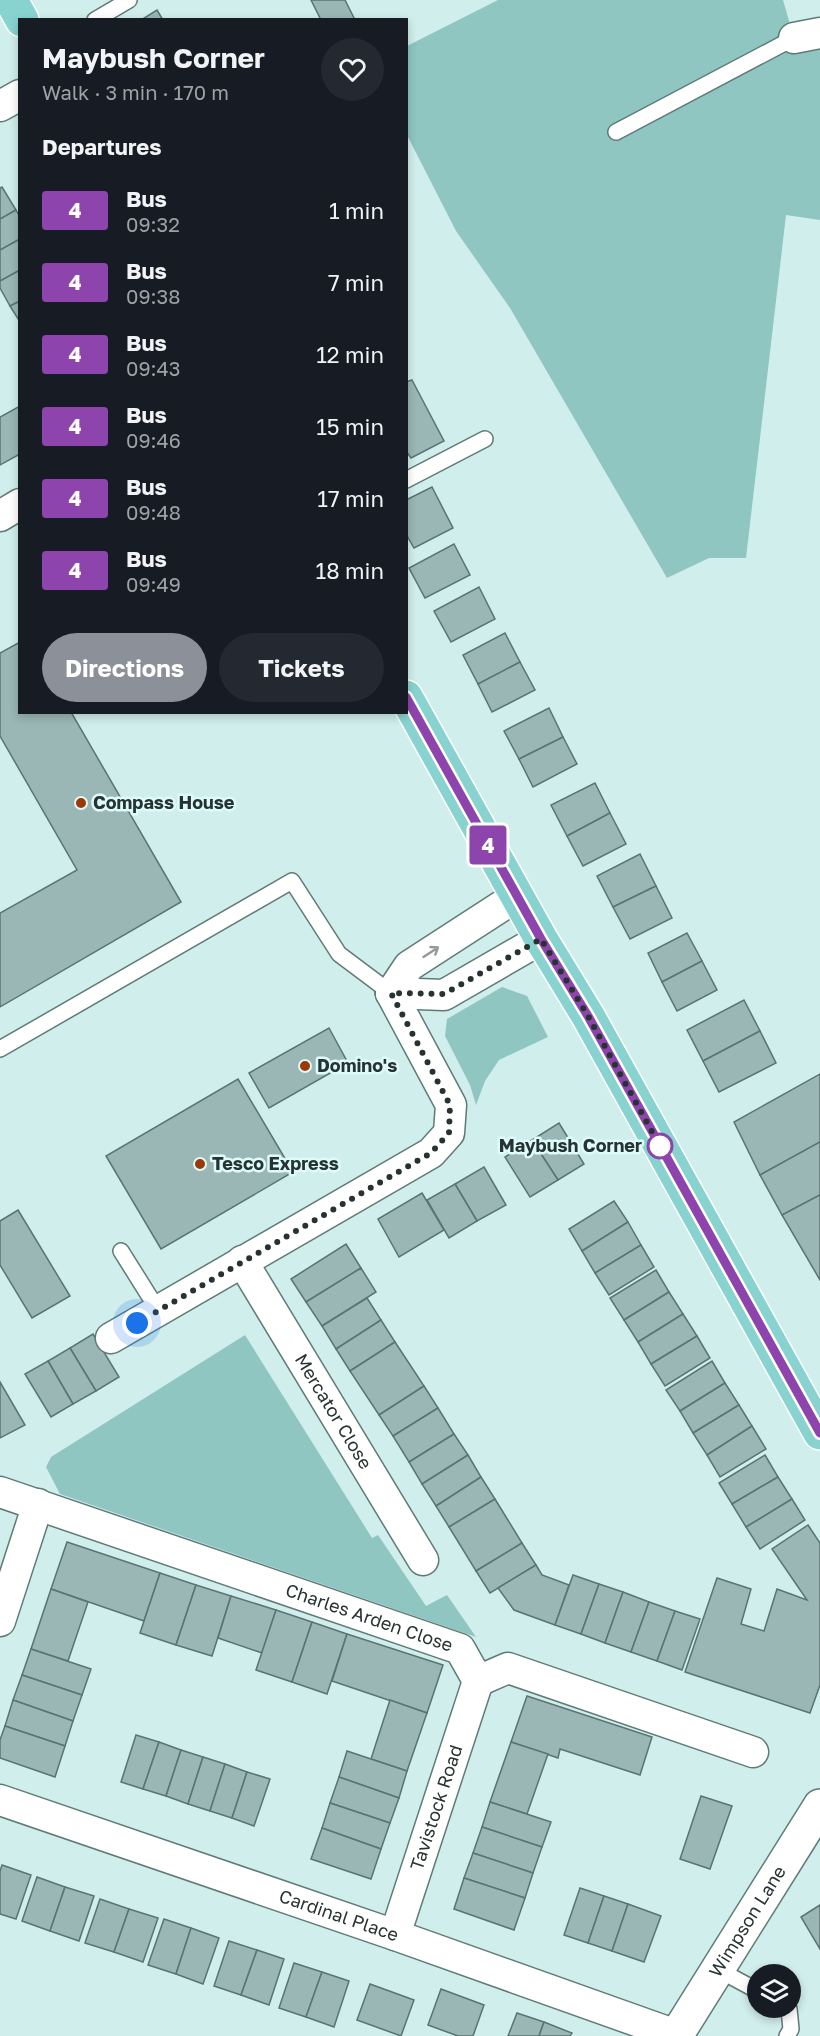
<!DOCTYPE html>
<html lang="en">
<head>
<meta charset="utf-8">
<style>
  body { margin:0; font-family:"Golos Text",sans-serif; background:#242831; color:#f1f3f6; height:100vh; display:flex; flex-direction:column; font-size:22px; white-space:nowrap }
  * { box-sizing:border-box; margin:0 }
  p { font-size:20px; color:#9ea1a6 }
  .icon { flex:none; width:33px; height:33px; fill:none; stroke:currentColor; stroke-width:2; stroke-linecap:round; stroke-linejoin:round }
  .map { position:relative; flex:1; overflow:hidden }
  .sheet { position:absolute; left:18px; top:18px; width:390px; height:696px; display:flex; flex-direction:column; background:#171b24; border-radius:0px; box-shadow:0 3px 9px #0003 }
  .sheet>* { flex:none }
  .badge { padding:0 12px; border-radius:4px; font-size:21px; line-height:39px }
  .fabs { position:absolute; left:747px; top:1964px; display:grid; gap:12px }
  .fabs a { display:grid; place-items:center; width:54px; height:54px; border-radius:50%; background:#171b24; box-shadow:0 3px 9px #0003; font-size:30px }
  .you { position:absolute; width:30px; height:30px; margin:-15px; border:4px solid #fff; border-radius:50%; background:#1a73e8; box-shadow:0 0 0 9px #1a73e833 }
  .map>.badge { position:absolute; translate:-50% -50%; box-shadow:0 0 0 3px #fff }
  h2 { padding:0 24px; font-size:22px; line-height:54px }
  .round { display:grid; place-items:center; flex:none; width:63px; height:63px; border-radius:32px; background:#242831 }
  .headline { display:flex; align-items:center; justify-content:space-between; height:102px; padding:0 24px }
  h1 { font-size:28px; font-weight:700; line-height:45px }
  .button { display:flex; gap:12px; margin-top:auto; padding:12px 24px }
  .button a { flex:1; height:69px; border-radius:36px; background:#8c9099; color:#fff; font-size:24px; font-weight:700; line-height:69px; text-align:center }
  .button a+a { background:#242831; color:#f1f3f6 }
  ul { padding:0; list-style:none }
  li { display:flex; align-items:center; gap:18px; height:72px; padding:0 24px }
  li div { flex:1 }
  li b { display:block; font-size:22px }
  li em { font-style:normal }
  li .badge { min-width:66px; font-weight:700; text-align:center }
  .map>svg:first-child { display:block }
</style>
</head>
<body>
<div class="map">
<svg width="820" height="2036" viewBox="0 0 820 2036">
  <rect width="100%" height="100%" fill="#d0eeeb"/>
  <g fill="#8fc6c2">
    <polygon points="498,0 783,0 794,38 820,49 820,220 786,215 746,558 709,558 667,578 510,308 456,231 407,135 407,46"/>
    <polygon points="502,987 527,996 548,1037 499,1060 485,1081 476,1105 470,1085 445,1036 447,1019"/>
    <polygon points="245,1335 372,1538 378,1535 426,1606 447,1595 476,1637 60,1494 46,1467 51,1457"/>
  </g>
  <g fill="#9ab7b5" stroke="#597472" stroke-width="1.5">
    <polygon points="311,0 345,0 355,20 321,20"/>
    <polygon points="157,10 163,20 141,20"/>
    <polygon points="2,187 16,210 0,219 0,188"/>
    <polygon points="16,210 20,217 20,239 0,250 0,219"/>
    <polygon points="20,239 20,270 0,281 0,250"/>
    <polygon points="20,270 20,301 10,306 0,288 0,281"/>
    <polygon points="20,301 20,322 10,306"/>
    <polygon points="412,380 444,441 411,458 406,451 406,382"/>
    <polygon points="20,406 20,454 0,465 0,417"/>
    <polygon points="432,487 453,528 414,548 406,534 406,500"/>
    <polygon points="454,544 470,575 425,598 409,568"/>
    <polygon points="479,587 495,619 451,642 434,611"/>
    <polygon points="505,633 520,662 478,684 463,655"/>
    <polygon points="20,642 20,712 71,712 181,902 0,1007 0,913 77,870 0,736 0,653"/>
    <polygon points="520,662 535,690 492,712 478,684"/>
    <polygon points="549,708 563,737 519,759 504,731"/>
    <polygon points="563,737 577,764 533,787 519,759"/>
    <polygon points="595,783 610,813 567,836 551,805"/>
    <polygon points="610,813 626,844 583,866 567,836"/>
    <polygon points="640,854 656,886 613,907 597,876"/>
    <polygon points="656,886 672,918 630,939 613,907"/>
    <polygon points="687,933 702,961 662,982 648,953"/>
    <polygon points="702,961 717,990 677,1011 662,982"/>
    <polygon points="744,1000 760,1031 703,1061 687,1030"/>
    <polygon points="329,1028 348,1063 269,1108 249,1073"/>
    <polygon points="760,1031 776,1063 719,1092 703,1061"/>
    <polygon points="820,1074 820,1142 760,1175 734,1122"/>
    <polygon points="238,1079 293,1172 161,1249 106,1156"/>
    <polygon points="559,1123 584,1164 558,1180 532,1140"/>
    <polygon points="532,1140 558,1180 530,1197 505,1157"/>
    <polygon points="820,1142 820,1195 782,1215 760,1175"/>
    <polygon points="484,1167 506,1205 477,1221 455,1184"/>
    <polygon points="455,1184 477,1221 449,1238 427,1200"/>
    <polygon points="422,1193 444,1230 399,1257 378,1219"/>
    <polygon points="820,1195 820,1280 782,1215"/>
    <polygon points="614,1201 628,1222 582,1251 569,1229"/>
    <polygon points="18,1210 70,1296 32,1318 0,1265 0,1221"/>
    <polygon points="628,1222 641,1245 595,1273 582,1251"/>
    <polygon points="346,1244 361,1268 306,1302 291,1279"/>
    <polygon points="641,1245 654,1267 609,1295 595,1273"/>
    <polygon points="361,1268 376,1292 322,1326 306,1302"/>
    <polygon points="656,1270 669,1292 624,1320 610,1298"/>
    <polygon points="669,1292 683,1314 638,1342 624,1320"/>
    <polygon points="367,1298 381,1320 336,1349 322,1326"/>
    <polygon points="683,1314 697,1336 651,1364 638,1342"/>
    <polygon points="381,1320 395,1342 350,1371 336,1349"/>
    <polygon points="93,1334 119,1377 96,1391 70,1348"/>
    <polygon points="697,1336 710,1358 665,1386 651,1364"/>
    <polygon points="395,1342 424,1386 379,1415 350,1371"/>
    <polygon points="70,1348 96,1391 73,1404 48,1361"/>
    <polygon points="48,1361 73,1404 51,1417 25,1374"/>
    <polygon points="712,1361 725,1383 680,1411 666,1390"/>
    <polygon points="0,1382 25,1425 0,1438"/>
    <polygon points="725,1383 739,1405 693,1433 680,1411"/>
    <polygon points="424,1386 438,1408 393,1436 379,1415"/>
    <polygon points="739,1405 752,1426 707,1455 693,1433"/>
    <polygon points="438,1408 454,1434 409,1462 393,1436"/>
    <polygon points="752,1426 766,1449 720,1477 707,1455"/>
    <polygon points="454,1434 468,1455 422,1484 409,1462"/>
    <polygon points="468,1455 481,1477 436,1506 422,1484"/>
    <polygon points="765,1455 778,1477 732,1504 719,1483"/>
    <polygon points="481,1477 495,1499 449,1527 436,1506"/>
    <polygon points="778,1477 792,1499 746,1527 732,1504"/>
    <polygon points="495,1499 522,1543 476,1571 449,1527"/>
    <polygon points="792,1499 805,1520 760,1549 746,1527"/>
    <polygon points="808,1525 820,1543 820,1685 810,1713 685,1672 717,1578 751,1589 741,1624 764,1631 777,1589 807,1600 772,1549"/>
    <polygon points="67,1542 160,1573 144,1621 51,1589"/>
    <polygon points="522,1543 536,1565 490,1593 476,1571"/>
    <polygon points="536,1565 542,1575 569,1585 555,1625 514,1610 498,1588"/>
    <polygon points="160,1573 196,1585 176,1645 140,1633"/>
    <polygon points="573,1575 599,1584 581,1634 555,1625"/>
    <polygon points="599,1584 623,1592 605,1643 581,1634"/>
    <polygon points="196,1585 231,1596 212,1656 176,1645"/>
    <polygon points="51,1589 88,1602 68,1661 31,1649"/>
    <polygon points="623,1592 649,1602 631,1652 605,1643"/>
    <polygon points="231,1596 276,1610 262,1653 218,1638"/>
    <polygon points="649,1602 675,1611 657,1661 631,1652"/>
    <polygon points="276,1610 312,1622 292,1682 256,1670"/>
    <polygon points="675,1611 700,1619 682,1670 657,1661"/>
    <polygon points="312,1622 347,1634 327,1694 292,1682"/>
    <polygon points="347,1634 443,1665 427,1713 332,1681"/>
    <polygon points="31,1649 91,1669 82,1695 22,1675"/>
    <polygon points="22,1675 82,1695 73,1721 13,1700"/>
    <polygon points="527,1696 652,1737 640,1775 560,1749 558,1758 511,1742"/>
    <polygon points="13,1700 73,1721 65,1746 5,1726"/>
    <polygon points="390,1700 427,1713 407,1771 371,1759"/>
    <polygon points="5,1726 65,1746 55,1777 0,1758 0,1740"/>
    <polygon points="136,1735 159,1742 143,1789 121,1782"/>
    <polygon points="159,1742 181,1750 166,1796 143,1789"/>
    <polygon points="511,1742 548,1754 527,1814 490,1802"/>
    <polygon points="181,1750 203,1757 188,1804 166,1796"/>
    <polygon points="347,1751 407,1771 399,1798 339,1777"/>
    <polygon points="203,1757 225,1764 210,1811 188,1804"/>
    <polygon points="225,1764 247,1772 232,1818 210,1811"/>
    <polygon points="247,1772 270,1779 254,1826 232,1818"/>
    <polygon points="339,1777 399,1798 390,1823 330,1803"/>
    <polygon points="701,1796 732,1806 710,1869 680,1859"/>
    <polygon points="490,1802 551,1822 542,1847 482,1827"/>
    <polygon points="330,1803 390,1823 381,1849 322,1828"/>
    <polygon points="482,1827 542,1847 533,1873 473,1853"/>
    <polygon points="322,1828 381,1849 371,1879 311,1859"/>
    <polygon points="473,1853 533,1873 525,1898 464,1878"/>
    <polygon points="2,1865 31,1875 16,1919 0,1914 0,1871"/>
    <polygon points="37,1877 65,1887 50,1931 22,1921"/>
    <polygon points="464,1878 525,1898 514,1930 454,1909"/>
    <polygon points="65,1887 94,1896 79,1941 50,1931"/>
    <polygon points="580,1888 604,1896 588,1943 564,1935"/>
    <polygon points="604,1896 628,1904 612,1951 588,1943"/>
    <polygon points="100,1899 129,1909 114,1952 85,1943"/>
    <polygon points="628,1904 661,1916 644,1962 612,1951"/>
    <polygon points="820,1905 820,1949 801,1917"/>
    <polygon points="129,1909 158,1918 143,1962 114,1952"/>
    <polygon points="164,1919 191,1928 176,1974 148,1965"/>
    <polygon points="191,1928 219,1938 203,1984 176,1974"/>
    <polygon points="229,1941 257,1950 241,1995 214,1986"/>
    <polygon points="257,1950 284,1959 269,2005 241,1995"/>
    <polygon points="294,1963 322,1972 306,2017 279,2008"/>
    <polygon points="322,1972 349,1981 334,2027 306,2017"/>
    <polygon points="370,1984 414,2000 401,2036 357,2020"/>
    <polygon points="441,1989 484,2005 473,2036 458,2036 428,2025"/>
    <polygon points="517,2013 544,2022 539,2036 508,2036"/>
    <polygon points="544,2022 572,2033 570,2036 539,2036"/>
  </g>
  <g fill="none" stroke-linecap="round" stroke-linejoin="round">
    <defs>
      <g id="lane">
        <polyline points="95,20 129,0"/>
        <polyline points="616,132 794,38"/>
        <polyline points="406,480 485,439"/>
        <polyline points="0,1049 292,881 339,954 391,993"/>
        <polyline points="121,1251 158,1310"/>
        <polyline points="717,1969 758,1991"/>
        <polyline points="786,2007 789,2009 791,2029 787,2036"/>
      </g>
      <g id="street">
        <polyline points="794,38 820,33"/>
        <polyline points="0,106 20,95"/>
        <polyline points="0,516 20,504"/>
        <polyline points="391,993 444,995 541,939"/>
        <polyline points="391,993 409,966 517,896"/>
        <path id="s1" d="M242 1261 423 1560"/>
        <polyline points="111,1338 431,1153 449,1133 451,1105 391,993"/>
        <path id="s2" d="M0 1492 460 1649 478 1681 508 1668 753 1752"/>
        <polyline points="0,1621 38,1504"/>
        <path id="s3" d="M0 1800 395 1935 676 2035"/>
        <path id="s4" d="M395 1935 478 1681"/>
      </g>
      <g id="secondary">
        <path id="s5" d="M676 2036 820 1806"/>
      </g>
      <g id="primary">
        <polyline points="11,0 22,20"/>
        <polyline points="406,697 541,939 588,1016 820,1433"/>
      </g>
    </defs>
    <use href="#lane" stroke="#5f7b78" stroke-width="18"/>
    <use href="#street" stroke="#5f7b78" stroke-width="33"/>
    <use href="#secondary" stroke="#5f7b78" stroke-width="36"/>
    <use href="#primary" stroke="#fff" stroke-width="36"/>
    <use href="#lane" stroke="#fff" stroke-width="15"/>
    <use href="#street" stroke="#fff" stroke-width="30"/>
    <use href="#secondary" stroke="#fff" stroke-width="33"/>
    <use href="#primary" stroke="#88d3d0" stroke-width="33"/>
  </g>
  <defs><path id="oneway-shaft" d="M-6 0H5M1.5-3L5.5 0L1.5 3" fill="none" stroke-width="1.6" stroke-linecap="round" stroke-linejoin="round" transform="scale(1.5)"/></defs>
  <use stroke="#939998" href="#oneway-shaft" transform="translate(431 952) rotate(-33)"/>
  <g fill="none" stroke-linecap="round" stroke-linejoin="round">
    <defs>
      <polyline id="line" points="406,697 541,939 588,1016 820,1433"/>
    </defs>
    <use href="#line" stroke="#fff" stroke-width="14"/>
    <use href="#line" stroke="#8e44ad" stroke-width="9"/>
    <polyline stroke="#273332" stroke-width="6" stroke-dasharray="0 10.8" points="137,1323 431,1153 449,1133 450,1105 391,993 444,994 541,939 588,1016 660,1146"/>
  </g>
  <g fill="#9d3809" stroke="#ddfbf9" stroke-width="2">
    <circle cx="81" cy="803" r="6"/>
    <circle cx="305" cy="1066" r="6"/>
    <circle cx="200" cy="1164" r="6"/>
  </g>
  <circle fill="#fff" stroke="#8e44ad" stroke-width="3" cx="660" cy="1146" r="12"/>
  <g text-anchor="middle" stroke-width="5" stroke-linejoin="round" paint-order="stroke">
    <g font-size="18" font-weight="bold" fill="#273332" stroke="#ddfbf9" text-anchor="start">
      <text x="93" y="809">Compass House</text>
      <text x="317" y="1072">Domino's</text>
      <text x="212" y="1170">Tesco Express</text>
    </g>
    <g font-size="18" font-weight="bold" fill="#273332" stroke="#ddfbf9" text-anchor="end">
      <text x="642" y="1152">Maybush Corner</text>
    </g>
    <g font-size="18" fill="#273332" stroke="#ddfbf9">
      <text dy="6" stroke="none"><textPath href="#s1" startOffset="176">Mercator Close</textPath></text>
      <text dy="6" stroke="none"><textPath href="#s2" startOffset="390">Charles Arden Close</textPath></text>
      <text dy="6" stroke="none"><textPath href="#s4" startOffset="134">Tavistock Road</textPath></text>
      <text dy="6" stroke="none"><textPath href="#s3" startOffset="358">Cardinal Place</textPath></text>
      <text dy="6" stroke="none"><textPath href="#s5" startOffset="135">Wimpson Lane</textPath></text>
    </g>
  </g>
</svg>
<div class="fabs">
<a><svg class="icon" aria-label="layers" viewBox="0 0 24 24"><path d="M12 4l9 5-9 5-9-5zM3 14l9 5 9-5"/></svg></a>
</div>
<div class="you" style="left:137px;top:1323px"></div>
<b class="badge" style="left:488px;top:845px;background:#8e44ad;color:#fff">4</b>
<section class="sheet">
<div class="headline"><div><h1>Maybush Corner</h1><p>Walk · 3 min · 170 m</p></div><a class="round"><svg class="icon" aria-label="heart" viewBox="0 0 24 24"><path d="M12 20l-8-8c-3-5 5-10 8-4 3-6 11-1 8 4z"/></svg></a></div>
<h2>Departures</h2>
<ul>
<li><span class="badge" style="background:#8e44ad;color:#fff">4</span><div><b>Bus</b><p>09:32</p></div><em>1 min</em></li>
<li><span class="badge" style="background:#8e44ad;color:#fff">4</span><div><b>Bus</b><p>09:38</p></div><em>7 min</em></li>
<li><span class="badge" style="background:#8e44ad;color:#fff">4</span><div><b>Bus</b><p>09:43</p></div><em>12 min</em></li>
<li><span class="badge" style="background:#8e44ad;color:#fff">4</span><div><b>Bus</b><p>09:46</p></div><em>15 min</em></li>
<li><span class="badge" style="background:#8e44ad;color:#fff">4</span><div><b>Bus</b><p>09:48</p></div><em>17 min</em></li>
<li><span class="badge" style="background:#8e44ad;color:#fff">4</span><div><b>Bus</b><p>09:49</p></div><em>18 min</em></li>
</ul>
<div class="button"><a>Directions</a><a>Tickets</a></div>
</section>
</div>
</body>
</html>
